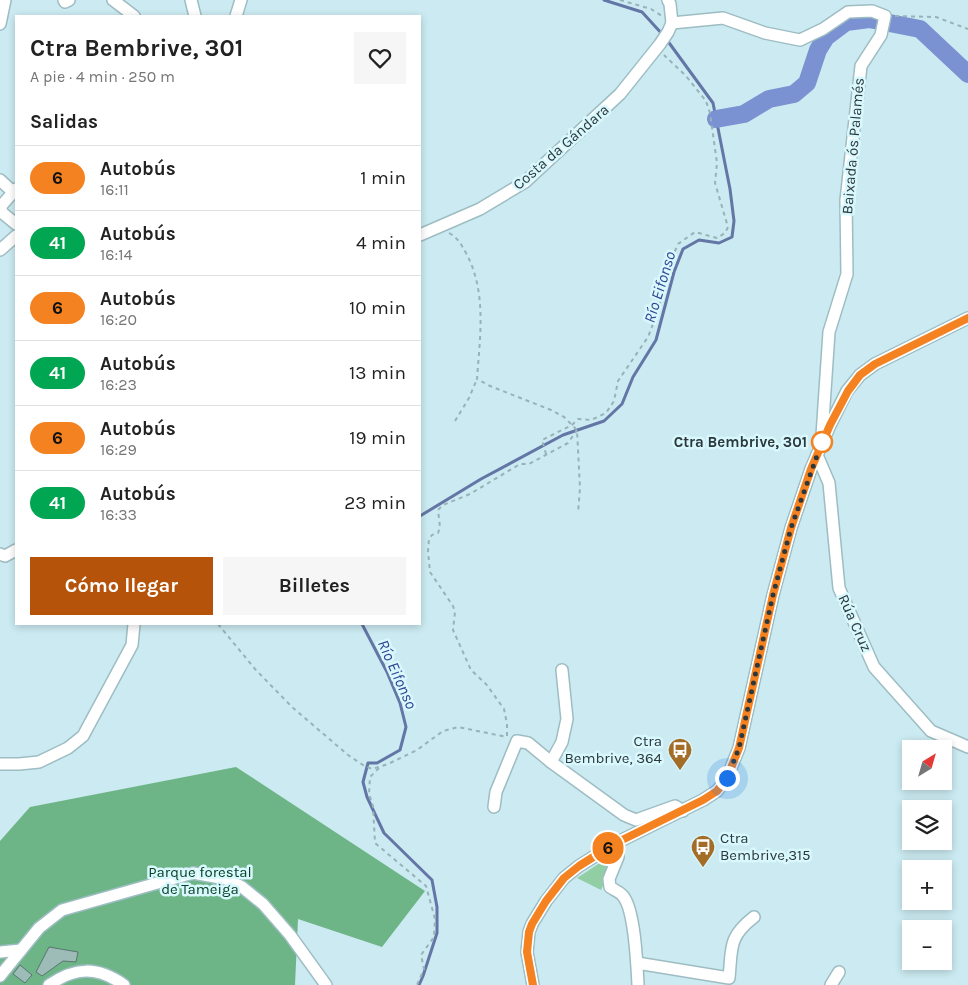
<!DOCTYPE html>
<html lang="es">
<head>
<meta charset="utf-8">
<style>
  body { margin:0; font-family:Karla,sans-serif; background:#f6f6f6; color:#222; height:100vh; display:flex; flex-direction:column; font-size:19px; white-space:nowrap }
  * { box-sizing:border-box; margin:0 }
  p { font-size:16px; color:#767676 }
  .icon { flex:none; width:28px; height:28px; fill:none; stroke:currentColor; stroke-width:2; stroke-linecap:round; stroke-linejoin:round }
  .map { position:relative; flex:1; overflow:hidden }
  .details { position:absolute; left:15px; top:15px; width:406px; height:610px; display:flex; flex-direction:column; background:#fff; border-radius:0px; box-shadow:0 2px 8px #0003 }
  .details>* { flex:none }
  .badge { padding:0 10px; border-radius:16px; font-size:18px; line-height:32px }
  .needle { width:32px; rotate:37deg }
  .buttons { position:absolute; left:902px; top:740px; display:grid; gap:10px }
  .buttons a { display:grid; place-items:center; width:50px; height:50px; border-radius:0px; background:#fff; box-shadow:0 2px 8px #0003; font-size:25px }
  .you { position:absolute; width:25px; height:25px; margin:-12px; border:4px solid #fff; border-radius:50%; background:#1a73e8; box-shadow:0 0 0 8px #1a73e833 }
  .map>.badge { position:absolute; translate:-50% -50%; box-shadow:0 0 0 2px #fff }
  h2 { padding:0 15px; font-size:19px; line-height:45px }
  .round { display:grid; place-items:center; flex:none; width:52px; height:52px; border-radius:0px; background:#f6f6f6 }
  .head { display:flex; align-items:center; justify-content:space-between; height:85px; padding:0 15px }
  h1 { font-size:24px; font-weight:700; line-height:38px }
  .action { display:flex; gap:10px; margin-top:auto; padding:10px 15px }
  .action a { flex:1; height:58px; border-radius:0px; background:#b45309; color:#fff; font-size:20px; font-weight:700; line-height:58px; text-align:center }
  .action a+a { background:#f6f6f6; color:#222 }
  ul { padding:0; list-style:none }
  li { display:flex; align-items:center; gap:15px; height:65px; padding:0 15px; border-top:1px solid #e0e0e0 }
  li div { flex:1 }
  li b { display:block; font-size:19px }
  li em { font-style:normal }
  li .badge { min-width:55px; font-weight:700; text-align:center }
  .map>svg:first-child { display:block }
</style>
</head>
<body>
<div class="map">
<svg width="968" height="985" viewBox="0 0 968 985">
  <rect width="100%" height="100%" fill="#cbeaf1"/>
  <polygon fill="#91cea4" points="612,855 615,859 601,890 577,878"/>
  <polygon fill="#6db586" points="236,767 425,891 382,947 298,919 295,985 0,985 0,841 30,807"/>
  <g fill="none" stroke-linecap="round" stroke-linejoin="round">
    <g stroke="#6376a5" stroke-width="3">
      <polyline points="604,0 642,12 663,35"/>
      <polyline points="420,516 481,479 563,435 604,421 622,404 633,377 656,340 674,272 683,249 699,240 719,243 732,237 734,221 730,189 713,103 667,40"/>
      <polyline points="362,624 387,672 400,703 406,727 400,750 377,763 368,763 363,782 367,797 384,833 432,880 437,907 437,933 423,976 419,985"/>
    </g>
    <polyline stroke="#7a91d2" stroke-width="18" points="716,119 744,114 769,99 794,94 807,83 818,50 826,37 846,22 869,19 920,29 968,74"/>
  </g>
  <g fill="#9ebcb7" stroke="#587570">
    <polygon points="49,947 78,952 76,962 63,961 42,976 36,972"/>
    <polygon points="20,965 32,975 25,983 13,974"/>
  </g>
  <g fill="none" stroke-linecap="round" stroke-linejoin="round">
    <defs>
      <g id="minor">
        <polyline points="64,0 65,2 69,0"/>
        <polyline points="113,0 134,16"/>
        <polyline points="191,0 195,16"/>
        <polyline points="668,0 670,4 672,23"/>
        <polyline points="236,16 241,0"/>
        <polyline points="672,23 723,18 765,33 800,40 823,29 848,12 872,11 885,16 881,35 861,66 846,200 847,274 829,332 822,435"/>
        <polyline points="0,24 5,0"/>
        <polyline points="0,180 13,192"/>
        <polyline points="0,211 2,205 16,189"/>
        <polyline points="0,211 16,224"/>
        <polyline points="420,235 480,209 525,182 620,94 660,44 668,32 672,23"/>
        <polyline points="0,250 16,236"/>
        <polyline points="817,455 829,483 839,588 874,667 931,731 968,747"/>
        <polyline points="0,554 5,556 16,550"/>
        <polyline points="551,762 562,742 567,719 562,670"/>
        <polyline points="0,764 19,764 39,762 68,748 83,736 132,645 134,624"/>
        <polyline points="494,807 496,792 517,741 528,743 551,762 624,815 636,820 675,806 683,811"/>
        <path d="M614 844 618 857 609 879 610 887C614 890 620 892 623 896 635 910 637 966 638 985"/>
        <polyline points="0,952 21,950"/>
        <path d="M637 963 729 978C732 948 728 937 754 917"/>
        <polyline points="0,976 39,928 62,910 193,873 226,879 242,887 263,904 290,935 326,985"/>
        <path d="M49 985C75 967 97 966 124 985"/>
        <polyline points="533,985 527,952 529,932 532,924 546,901 564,878 579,866 614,844 703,800 717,791 727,778 739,748 773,595 791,528 811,469 830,425 847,391 860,375 875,364 968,318"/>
        <polyline points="831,985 839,972"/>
      </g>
    </defs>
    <use href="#minor" stroke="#9ebdc3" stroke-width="14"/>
    <g stroke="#99b2b8" stroke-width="2" stroke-dasharray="4 4" stroke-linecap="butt">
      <polyline points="620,0 651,9 662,16"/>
      <polyline points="895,16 936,17 968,29"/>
      <path d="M449 233C458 238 461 244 466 253 487 292 480 336 477 379L490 386 551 410 564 417 577 430 580 488 578 513"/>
      <polyline points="455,421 469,398 477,379"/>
      <polyline points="546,454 542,440 572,425 578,419 591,420 606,413 614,401 618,381 648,337 658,311 669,265 678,244 695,232 717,238 725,233 728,227 715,183 717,163 710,113 706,101 686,76 664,55"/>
      <polyline points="218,624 255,669 292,707 348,755 363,765 372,769 388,764 417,750 443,731 458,727 507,737"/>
      <polyline points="507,736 507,724 504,709 486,684 471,670 453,630 455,612 453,606 430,572 428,551 429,539 432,535 438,533 440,527 438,510 443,505 470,494 520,464 529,464 568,443 577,430"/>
      <polyline points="379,768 370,777 369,794 373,806 375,843 426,886 435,919 434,937 421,955 424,969 417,985"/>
    </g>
    <use href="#minor" stroke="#fff" stroke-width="11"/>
  </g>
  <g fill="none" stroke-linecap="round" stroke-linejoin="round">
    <defs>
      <polyline id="line" points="533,985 527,952 529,932 532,924 546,901 564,878 579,866 614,844 703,800 717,791 727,778 739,748 773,595 791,528 811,469 830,425 848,391 860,375 875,364 968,318"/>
    </defs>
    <use href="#line" stroke="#fff" stroke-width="11"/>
    <use href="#line" stroke="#f58220" stroke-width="8"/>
    <polyline stroke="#2c383b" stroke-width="5" stroke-dasharray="0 9" points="727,778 739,748 773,595 791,528 822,442"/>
  </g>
  <defs>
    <symbol id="bus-pin" viewBox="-11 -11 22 30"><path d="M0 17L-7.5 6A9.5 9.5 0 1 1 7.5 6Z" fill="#a36d28" stroke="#d8f8fe"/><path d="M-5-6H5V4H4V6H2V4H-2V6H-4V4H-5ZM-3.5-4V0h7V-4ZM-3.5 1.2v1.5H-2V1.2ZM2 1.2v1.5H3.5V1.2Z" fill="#fff"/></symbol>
  </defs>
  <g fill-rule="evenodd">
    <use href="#bus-pin" x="666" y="736" width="28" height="38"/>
    <use href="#bus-pin" x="689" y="833" width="28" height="38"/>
  </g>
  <circle fill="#fff" stroke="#f58220" stroke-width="2.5" cx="822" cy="442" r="10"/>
  <g text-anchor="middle" stroke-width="5" stroke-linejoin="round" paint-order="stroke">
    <g font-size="15" fill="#2c383b" stroke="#d8f8fe">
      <text transform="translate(853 146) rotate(-85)" y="5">Baixada ós Palamés</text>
      <text transform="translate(561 147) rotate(-41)" y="5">Costa da Gándara</text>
      <text transform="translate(855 623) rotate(66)" y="5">Rúa Cruz</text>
    </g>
    <g font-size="15" font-weight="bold" fill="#2c383b" stroke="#d8f8fe" text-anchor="end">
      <text x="807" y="447">Ctra Bembrive, 301</text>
    </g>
    <g font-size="15" fill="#2c383b" stroke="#d8f8fe" text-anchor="end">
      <text x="662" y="746">Ctra<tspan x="662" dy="17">Bembrive, 364</tspan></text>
      <text x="720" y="843" text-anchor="start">Ctra<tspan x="720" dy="17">Bembrive,315</tspan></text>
    </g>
    <g font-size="15" fill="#074123" stroke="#d8f8fe">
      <text x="200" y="877">Parque forestal<tspan x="200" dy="17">de Tameiga</tspan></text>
    </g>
    <g font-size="16" font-style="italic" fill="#304593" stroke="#d8f8fe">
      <text transform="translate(659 287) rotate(-73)" y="6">Río Eifonso</text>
      <text transform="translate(398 674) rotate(66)" y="6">Río Eifonso</text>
    </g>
  </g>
</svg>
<div class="buttons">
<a><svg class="needle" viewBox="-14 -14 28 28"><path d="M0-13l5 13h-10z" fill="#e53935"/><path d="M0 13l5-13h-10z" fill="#767676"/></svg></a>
<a><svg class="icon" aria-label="layers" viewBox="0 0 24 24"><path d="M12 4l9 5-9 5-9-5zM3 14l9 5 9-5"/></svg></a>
<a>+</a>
<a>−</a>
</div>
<div class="you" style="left:727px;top:778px"></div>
<b class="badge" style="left:608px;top:848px;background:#f58220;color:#111">6</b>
<section class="details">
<div class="head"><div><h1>Ctra Bembrive, 301</h1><p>A pie · 4 min · 250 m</p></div><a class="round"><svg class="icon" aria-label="heart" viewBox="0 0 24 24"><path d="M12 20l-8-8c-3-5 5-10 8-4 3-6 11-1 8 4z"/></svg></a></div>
<h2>Salidas</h2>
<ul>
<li><span class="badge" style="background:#f58220;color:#111">6</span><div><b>Autobús</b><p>16:11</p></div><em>1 min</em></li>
<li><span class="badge" style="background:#00a651;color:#fff">41</span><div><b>Autobús</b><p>16:14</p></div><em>4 min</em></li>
<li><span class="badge" style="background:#f58220;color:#111">6</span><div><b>Autobús</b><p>16:20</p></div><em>10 min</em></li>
<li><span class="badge" style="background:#00a651;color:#fff">41</span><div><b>Autobús</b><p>16:23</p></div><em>13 min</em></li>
<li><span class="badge" style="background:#f58220;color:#111">6</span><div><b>Autobús</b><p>16:29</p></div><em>19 min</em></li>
<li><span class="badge" style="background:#00a651;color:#fff">41</span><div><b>Autobús</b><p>16:33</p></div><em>23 min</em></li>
</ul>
<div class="action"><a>Cómo llegar</a><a>Billetes</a></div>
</section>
</div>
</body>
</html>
